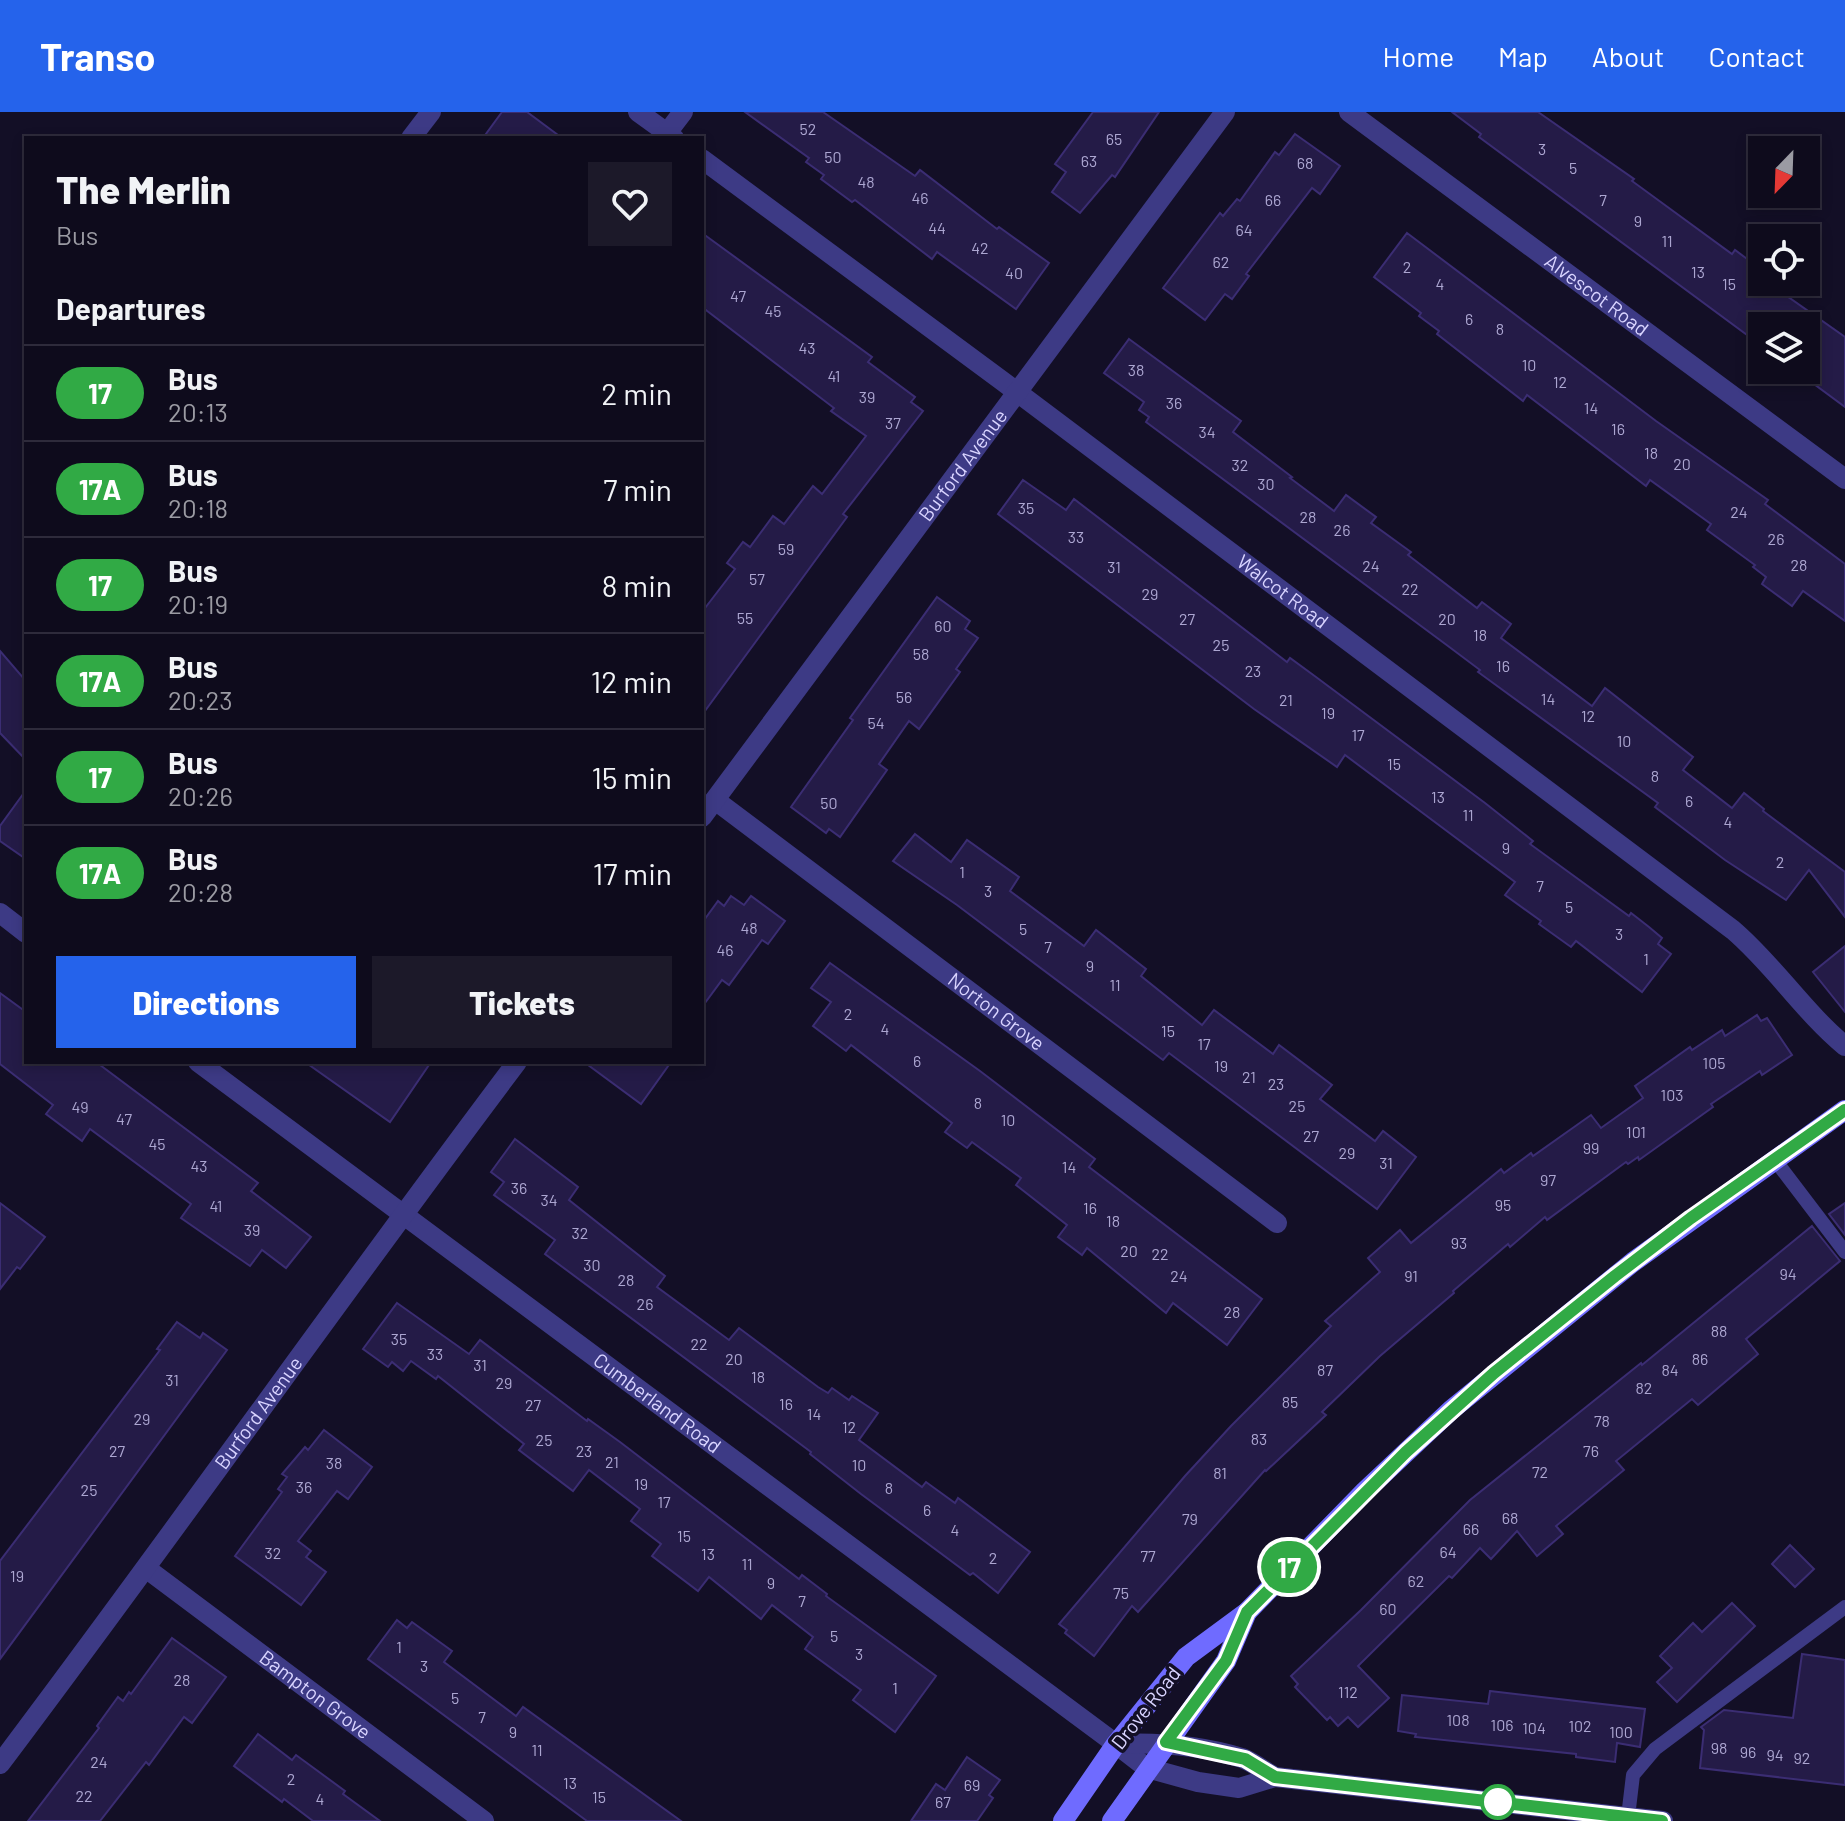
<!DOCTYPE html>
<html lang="en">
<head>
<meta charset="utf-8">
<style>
  body { margin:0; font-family:Barlow,sans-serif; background:#1c1929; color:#f1f3f6; height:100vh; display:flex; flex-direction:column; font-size:30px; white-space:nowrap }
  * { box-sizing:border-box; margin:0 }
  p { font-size:26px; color:#9b9ba3 }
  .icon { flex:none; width:44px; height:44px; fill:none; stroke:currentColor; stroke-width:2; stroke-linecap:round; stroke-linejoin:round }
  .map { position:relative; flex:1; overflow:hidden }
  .sheet { position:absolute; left:24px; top:24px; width:680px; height:928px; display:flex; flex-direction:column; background:#0e0b1c; border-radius:0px; box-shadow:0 4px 12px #0003,0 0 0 2px #2e2b3b }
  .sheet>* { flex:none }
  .badge { padding:0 16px; border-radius:26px; font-size:28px; line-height:52px }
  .needle { width:52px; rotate:203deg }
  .fabs { position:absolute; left:1748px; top:24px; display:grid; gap:16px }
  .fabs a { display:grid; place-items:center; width:72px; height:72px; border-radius:0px; background:#0e0b1c; box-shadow:0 4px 12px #0003,0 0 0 2px #2e2b3b; font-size:40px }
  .map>.badge { position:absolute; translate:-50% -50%; box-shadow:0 0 0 4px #fff }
  h2 { padding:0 32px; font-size:30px; line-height:72px }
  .round { display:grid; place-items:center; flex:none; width:84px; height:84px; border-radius:0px; background:#1c1929 }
  .overview { display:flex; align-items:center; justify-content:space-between; height:136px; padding:0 32px }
  h1 { font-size:38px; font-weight:800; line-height:60px }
  .action { display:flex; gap:16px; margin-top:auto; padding:16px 32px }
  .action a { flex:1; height:92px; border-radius:0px; background:#2563eb; color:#fff; font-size:32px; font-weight:800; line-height:92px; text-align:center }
  .action a+a { background:#1c1929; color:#f1f3f6 }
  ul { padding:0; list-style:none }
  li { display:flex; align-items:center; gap:24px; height:96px; padding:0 32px; border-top:2px solid #2e2b3b }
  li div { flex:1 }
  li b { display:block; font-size:30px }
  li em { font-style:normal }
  li .badge { min-width:88px; font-weight:700; text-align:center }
  header { display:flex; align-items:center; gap:48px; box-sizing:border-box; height:112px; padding:0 40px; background:#2563eb; color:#fff }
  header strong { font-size:38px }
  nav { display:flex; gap:44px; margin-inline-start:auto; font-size:28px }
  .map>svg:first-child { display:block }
</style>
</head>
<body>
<header>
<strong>Transo</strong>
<nav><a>Home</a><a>Map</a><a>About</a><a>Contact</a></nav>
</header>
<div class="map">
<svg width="1845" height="1709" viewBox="0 0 1845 1709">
  <rect width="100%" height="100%" fill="#130f26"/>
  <g fill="#241b47" stroke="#3b2d73" stroke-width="2">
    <polygon points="502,0 527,0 562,26 483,26"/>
    <polygon points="745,0 823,0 915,64 920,58 997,117 999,115 1049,151 1016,197 937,140 932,147 855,88 852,90 821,67 824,63 806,50 809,46"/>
    <polygon points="1093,0 1159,0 1115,65 1112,63 1080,101 1052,80 1066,60 1055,52"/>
    <polygon points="1452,0 1538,0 1634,67 1632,69 1732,142 1735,138 1762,158 1762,170 1767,170 1845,225 1845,295 1795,258 1806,258 1806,214 1762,214 1762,234 1479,25 1481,22"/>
    <polygon points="1295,22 1340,54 1320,82 1312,76 1246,162 1249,164 1232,187 1225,182 1205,208 1163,176 1220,101 1223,104 1237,87 1240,89 1275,40 1279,43"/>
    <polygon points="702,121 872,245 868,250 915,285 911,290 923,299 843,402 847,405 702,603 702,500 735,457 727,451 743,430 750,435 773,404 784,412 813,374 822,382 866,324 831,299 834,296 702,195"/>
    <polygon points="1407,121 1656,309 1768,388 1765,392 1845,452 1845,509 1803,479 1792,494 1762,472 1766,465 1753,455 1755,453 1707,418 1711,412 1650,368 1646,374 1527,283 1523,289 1437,222 1439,219 1419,204 1421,201 1374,165"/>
    <polygon points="1129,227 1241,309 1233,320 1292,365 1290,366 1334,399 1346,383 1376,405 1371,411 1411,440 1408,443 1477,496 1482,490 1511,512 1501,526 1592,594 1605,576 1693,645 1683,658 1732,696 1744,681 1764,697 1763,699 1845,760 1845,805 1809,758 1786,788 1725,748 1655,695 1658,691 1478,560 1480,558 1448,534 1146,310 1149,305 1139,298 1144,290 1104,261"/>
    <polygon points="1023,368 1066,398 1074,387 1287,550 1290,546 1316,565 1485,691 1533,729 1530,732 1629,804 1631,801 1649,815 1662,826 1658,832 1671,842 1642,880 1576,829 1571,835 1539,812 1541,809 1505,783 1515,770 1408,690 1345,643 1337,655 1254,597 998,402"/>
    <polygon points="937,485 970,509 965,517 978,526 956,557 960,560 919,617 909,609 879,652 887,658 840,725 829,717 826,721 791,695 853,608 850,606"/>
    <polygon points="0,539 26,569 26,648 0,621"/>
    <polygon points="26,678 26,747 0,729 0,714"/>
    <polygon points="915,722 951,750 967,728 1019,765 1010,779 1084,834 1096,818 1146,857 1141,864 1202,913 1214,898 1273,942 1279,933 1332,973 1320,987 1375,1029 1383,1019 1416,1045 1377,1097 1169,941 1163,948 957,793 893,749"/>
    <polygon points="731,784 744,793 751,784 785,809 768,832 762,828 729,873 722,868 702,895 702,811 718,789 724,794"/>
    <polygon points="1845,834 1845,900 1813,860"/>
    <polygon points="830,851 980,959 1095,1047 1089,1055 1262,1187 1227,1233 1173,1191 1166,1201 1087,1136 1082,1143 1058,1125 1067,1113 1016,1073 1021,1066 972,1030 967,1036 945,1020 952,1011 851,933 846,939 813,914 831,890 811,876"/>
    <polygon points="0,881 26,900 26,950 96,950 258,1071 251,1079 311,1125 286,1156 262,1138 250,1154 181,1106 191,1092 90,1017 82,1029 46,1002 53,993 0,952"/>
    <polygon points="1757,903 1761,909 1767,906 1792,943 1762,963 1760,959 1711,992 1713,995 1639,1048 1638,1045 1628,1052 1626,1050 1547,1108 1545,1105 1510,1135 1508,1132 1453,1179 1454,1181 1380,1244 1322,1300 1326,1303 1266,1359 1265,1358 1138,1500 1132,1494 1094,1544 1065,1521 1067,1518 1059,1512 1185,1364 1231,1314 1331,1214 1325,1209 1380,1160 1368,1146 1400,1118 1411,1131 1501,1057 1504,1061 1531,1041 1533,1044 1591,1003 1601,1016 1643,986 1635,974 1690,935 1692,938 1722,918 1725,924"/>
    <polygon points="305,950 431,950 390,1010"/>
    <polygon points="584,950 671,950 641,992"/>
    <polygon points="515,1027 578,1075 569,1088 665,1164 657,1175 729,1228 739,1216 818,1275 828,1281 832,1276 849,1288 852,1284 878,1301 859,1328 922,1375 926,1370 955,1391 958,1386 1030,1440 998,1481 973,1461 970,1463 861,1382 810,1342 811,1340 545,1142 555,1128 494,1083 504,1070 491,1060"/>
    <polygon points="0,1091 45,1125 20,1157 17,1155 0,1177"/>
    <polygon points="1845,1091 1845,1123 1829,1102"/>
    <polygon points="1812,1114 1840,1149 1746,1227 1758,1242 1698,1293 1692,1287 1616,1349 1624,1358 1556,1414 1563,1422 1537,1444 1517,1419 1491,1447 1480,1436 1452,1466 1449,1464 1358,1554 1389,1586 1358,1615 1348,1605 1338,1614 1330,1605 1327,1608 1295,1575 1298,1572 1291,1564 1361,1498 1470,1388 1641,1251 1642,1253"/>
    <polygon points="397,1191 469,1242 480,1228 587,1309 588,1307 620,1330 799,1467 802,1463 827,1482 826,1484 936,1564 895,1620 853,1588 861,1578 805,1537 813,1525 772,1493 761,1507 709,1465 698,1479 652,1444 661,1432 631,1409 640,1397 589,1358 573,1379 519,1338 524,1332 438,1264 436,1267 411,1249 403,1259 392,1250 388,1255 363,1237"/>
    <polygon points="177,1210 200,1226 203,1221 227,1238 0,1547 0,1449 160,1238 157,1237"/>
    <polygon points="324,1318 372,1355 348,1387 337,1379 298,1429 311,1439 306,1445 326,1460 301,1493 235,1444 282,1380 278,1377 287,1365 282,1362 305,1335 308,1338"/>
    <polygon points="1790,1433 1814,1457 1795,1475 1772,1452"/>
    <polygon points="1732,1491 1755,1514 1677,1590 1657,1570 1672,1556 1660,1544 1693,1511 1702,1520"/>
    <polygon points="397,1508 407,1516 412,1510 452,1539 444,1550 516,1604 523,1595 681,1709 587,1709 368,1547"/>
    <polygon points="172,1526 226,1565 192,1611 184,1605 149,1653 146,1650 100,1709 28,1709 99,1616 97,1614 118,1585 123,1589 129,1580 131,1582"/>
    <polygon points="1802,1542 1845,1548 1845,1673 1700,1656 1704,1618 1701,1615 1724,1598 1793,1606"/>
    <polygon points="1490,1579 1645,1597 1640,1635 1617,1631 1615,1650 1576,1645 1576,1642 1415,1625 1416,1622 1398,1619 1402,1583 1488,1592"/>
    <polygon points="258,1622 292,1648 296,1643 345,1679 343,1682 380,1709 313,1709 284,1687 282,1690 234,1654"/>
    <polygon points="967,1645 1000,1668 989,1683 993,1686 977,1709 911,1709 936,1672 945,1678"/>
  </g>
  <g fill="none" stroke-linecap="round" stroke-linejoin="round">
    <g stroke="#3d3a85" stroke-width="14">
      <polyline points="1775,1048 1845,1140"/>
      <polyline points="1628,1705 1633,1663 1655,1637 1845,1495"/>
    </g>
    <g stroke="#3d3a85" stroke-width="20">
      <polyline points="638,0 674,26"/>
      <path id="s1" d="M1349 0 1845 367"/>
      <polyline points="667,21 683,0"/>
      <polyline points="411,26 431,0"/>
      <path id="s2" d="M702 47 1001 268 1733 818C1774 853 1803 899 1845 934"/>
      <path id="s3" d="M715 688 1277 1111"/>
      <path id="s4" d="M702 705 1225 0"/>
      <polyline points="0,801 26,821"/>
      <path id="s5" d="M198 950 1116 1632"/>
      <path id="s6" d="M147 1457 484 1709"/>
      <path id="s7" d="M0 1652C175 1420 342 1182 517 950"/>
    </g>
    <g stroke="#3d3a85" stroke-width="20">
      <polyline points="1116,1632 1147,1656 1198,1670 1239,1676 1275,1665 1663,1709"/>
      <path d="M1116 1632C1160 1630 1200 1633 1242 1646 1253 1650 1264 1659 1275 1665"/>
    </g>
    <g stroke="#6f6bff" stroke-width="20">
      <polyline points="1063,1709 1116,1632 1186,1545 1247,1500 1365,1379 1451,1298 1633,1150 1845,998"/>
      <polyline points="1112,1709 1226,1549 1247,1500"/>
    </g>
  </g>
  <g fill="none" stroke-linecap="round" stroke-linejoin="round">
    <defs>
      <polyline id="line" points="1662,1709 1275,1665 1245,1647 1166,1630 1226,1549 1247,1500 1406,1340 1494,1261 1615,1164 1691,1106 1845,998"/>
    </defs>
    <use href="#line" stroke="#fff" stroke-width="18"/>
    <use href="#line" stroke="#31aa45" stroke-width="12"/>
  </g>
  <circle fill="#fff" stroke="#31aa45" stroke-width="4" cx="1498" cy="1690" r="16"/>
  <g text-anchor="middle" stroke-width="7" stroke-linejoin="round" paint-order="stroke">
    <g font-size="16" fill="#aca6d1">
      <text x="808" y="23">52</text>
      <text x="1114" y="33">65</text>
      <text x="1542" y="43">3</text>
      <text x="833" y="51">50</text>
      <text x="1089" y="55">63</text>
      <text x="1305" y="57">68</text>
      <text x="1573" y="62">5</text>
      <text x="866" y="76">48</text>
      <text x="920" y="92">46</text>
      <text x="1273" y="94">66</text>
      <text x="1603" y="94">7</text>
      <text x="1638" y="115">9</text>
      <text x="937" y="122">44</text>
      <text x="1244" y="124">64</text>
      <text x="1667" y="135">11</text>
      <text x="980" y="142">42</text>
      <text x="1221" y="156">62</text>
      <text x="1407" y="161">2</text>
      <text x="1698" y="166">13</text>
      <text x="1014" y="167">40</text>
      <text x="1440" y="178">4</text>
      <text x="1729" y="178">15</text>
      <text x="738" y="190">47</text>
      <text x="773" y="205">45</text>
      <text x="1469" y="213">6</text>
      <text x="1500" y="223">8</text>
      <text x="807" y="242">43</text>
      <text x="1529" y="259">10</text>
      <text x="1136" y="264">38</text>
      <text x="834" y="270">41</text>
      <text x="1560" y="276">12</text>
      <text x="867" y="291">39</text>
      <text x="1174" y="297">36</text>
      <text x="1591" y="302">14</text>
      <text x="893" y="317">37</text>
      <text x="1618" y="323">16</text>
      <text x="1207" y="326">34</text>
      <text x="1651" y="347">18</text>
      <text x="1682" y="358">20</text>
      <text x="1240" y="359">32</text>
      <text x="1266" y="378">30</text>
      <text x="1026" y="402">35</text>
      <text x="1739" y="406">24</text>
      <text x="1308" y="411">28</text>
      <text x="1342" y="424">26</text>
      <text x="1076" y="431">33</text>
      <text x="1776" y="433">26</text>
      <text x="786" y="443">59</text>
      <text x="1799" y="459">28</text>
      <text x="1371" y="460">24</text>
      <text x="1114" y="461">31</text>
      <text x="757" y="473">57</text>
      <text x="1410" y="483">22</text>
      <text x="1150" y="488">29</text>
      <text x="745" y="512">55</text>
      <text x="1187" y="513">27</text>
      <text x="1447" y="513">20</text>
      <text x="943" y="520">60</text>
      <text x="1480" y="529">18</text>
      <text x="1221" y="539">25</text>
      <text x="921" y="548">58</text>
      <text x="1503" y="560">16</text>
      <text x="1253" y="565">23</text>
      <text x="904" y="591">56</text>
      <text x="1548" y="593">14</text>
      <text x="1286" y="594">21</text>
      <text x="1328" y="607">19</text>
      <text x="1588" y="610">12</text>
      <text x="876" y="617">54</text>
      <text x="1358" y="629">17</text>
      <text x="1624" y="635">10</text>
      <text x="1394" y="658">15</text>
      <text x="1655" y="670">8</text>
      <text x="1438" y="691">13</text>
      <text x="1689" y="695">6</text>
      <text x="829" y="697">50</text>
      <text x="1468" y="709">11</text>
      <text x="1728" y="716">4</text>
      <text x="1506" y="742">9</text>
      <text x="1780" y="756">2</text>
      <text x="962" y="766">1</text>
      <text x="1540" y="780">7</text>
      <text x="988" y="785">3</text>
      <text x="1569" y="801">5</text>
      <text x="749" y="822">48</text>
      <text x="1023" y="823">5</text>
      <text x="1619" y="828">3</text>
      <text x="1048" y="841">7</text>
      <text x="725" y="844">46</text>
      <text x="1646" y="853">1</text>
      <text x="1090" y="860">9</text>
      <text x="1115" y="879">11</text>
      <text x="848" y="908">2</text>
      <text x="885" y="923">4</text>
      <text x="1168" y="925">15</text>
      <text x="1204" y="938">17</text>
      <text x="917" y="955">6</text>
      <text x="1714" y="957">105</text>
      <text x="1221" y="960">19</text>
      <text x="1249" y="971">21</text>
      <text x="1276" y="978">23</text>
      <text x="1672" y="989">103</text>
      <text x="978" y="997">8</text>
      <text x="1297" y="1000">25</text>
      <text x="80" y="1001">49</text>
      <text x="124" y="1013">47</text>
      <text x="1008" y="1014">10</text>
      <text x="1636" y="1026">101</text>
      <text x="1311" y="1030">27</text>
      <text x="157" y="1038">45</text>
      <text x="1591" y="1042">99</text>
      <text x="1347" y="1047">29</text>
      <text x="1386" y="1057">31</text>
      <text x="199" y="1060">43</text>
      <text x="1069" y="1061">14</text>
      <text x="1548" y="1074">97</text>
      <text x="519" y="1082">36</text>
      <text x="549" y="1094">34</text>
      <text x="1503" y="1099">95</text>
      <text x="216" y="1100">41</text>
      <text x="1090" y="1102">16</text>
      <text x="1113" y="1115">18</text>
      <text x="252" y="1124">39</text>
      <text x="580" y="1127">32</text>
      <text x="1459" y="1137">93</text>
      <text x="1129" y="1145">20</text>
      <text x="1160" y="1148">22</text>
      <text x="592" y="1159">30</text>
      <text x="1788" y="1168">94</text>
      <text x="1179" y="1170">24</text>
      <text x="1411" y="1170">91</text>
      <text x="626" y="1174">28</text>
      <text x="645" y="1198">26</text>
      <text x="1232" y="1206">28</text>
      <text x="1719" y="1225">88</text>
      <text x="399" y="1233">35</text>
      <text x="699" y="1238">22</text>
      <text x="435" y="1248">33</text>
      <text x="734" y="1253">20</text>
      <text x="1700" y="1253">86</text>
      <text x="480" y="1259">31</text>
      <text x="1325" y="1264">87</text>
      <text x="1670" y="1264">84</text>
      <text x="758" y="1271">18</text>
      <text x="172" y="1274">31</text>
      <text x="504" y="1277">29</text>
      <text x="1644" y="1282">82</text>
      <text x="1290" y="1296">85</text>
      <text x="786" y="1298">16</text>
      <text x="533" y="1299">27</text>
      <text x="814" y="1308">14</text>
      <text x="142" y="1313">29</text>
      <text x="1602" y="1315">78</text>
      <text x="849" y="1321">12</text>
      <text x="1259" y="1333">83</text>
      <text x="544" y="1334">25</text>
      <text x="117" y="1345">27</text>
      <text x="584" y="1345">23</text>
      <text x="1591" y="1345">76</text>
      <text x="612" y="1356">21</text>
      <text x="334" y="1357">38</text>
      <text x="859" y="1359">10</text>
      <text x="1540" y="1366">72</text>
      <text x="1220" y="1367">81</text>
      <text x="641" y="1378">19</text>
      <text x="304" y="1381">36</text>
      <text x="889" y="1382">8</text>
      <text x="89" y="1384">25</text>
      <text x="664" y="1396">17</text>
      <text x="927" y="1404">6</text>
      <text x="1510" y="1412">68</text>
      <text x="1190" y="1413">79</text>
      <text x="1471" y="1423">66</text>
      <text x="955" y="1424">4</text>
      <text x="684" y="1430">15</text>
      <text x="1448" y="1446">64</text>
      <text x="273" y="1447">32</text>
      <text x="708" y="1448">13</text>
      <text x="1148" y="1450">77</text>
      <text x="993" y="1452">2</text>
      <text x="747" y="1458">11</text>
      <text x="17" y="1470">19</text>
      <text x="1416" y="1475">62</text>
      <text x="771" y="1477">9</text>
      <text x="1121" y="1487">75</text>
      <text x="802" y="1495">7</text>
      <text x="1388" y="1503">60</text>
      <text x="834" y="1530">5</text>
      <text x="399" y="1541">1</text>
      <text x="859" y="1548">3</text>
      <text x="424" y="1560">3</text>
      <text x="182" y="1574">28</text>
      <text x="895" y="1582">1</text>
      <text x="1348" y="1586">112</text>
      <text x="455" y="1592">5</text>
      <text x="482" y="1611">7</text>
      <text x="1458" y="1614">108</text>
      <text x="1502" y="1619">106</text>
      <text x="1580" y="1620">102</text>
      <text x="1534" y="1622">104</text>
      <text x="513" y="1626">9</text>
      <text x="1621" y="1626">100</text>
      <text x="1719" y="1642">98</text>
      <text x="537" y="1644">11</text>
      <text x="1748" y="1646">96</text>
      <text x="1775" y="1649">94</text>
      <text x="1802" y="1652">92</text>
      <text x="99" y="1656">24</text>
      <text x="291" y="1673">2</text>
      <text x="570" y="1677">13</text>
      <text x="972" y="1679">69</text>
      <text x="84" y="1690">22</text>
      <text x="599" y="1691">15</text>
      <text x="320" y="1693">4</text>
      <text x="943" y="1696">67</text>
    </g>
    <g font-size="20" fill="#d9d4ff" stroke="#130f26">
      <text dy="7" stroke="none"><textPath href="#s1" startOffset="308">Alvescot Road</textPath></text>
      <text dy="7" stroke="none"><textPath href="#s4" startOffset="438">Burford Avenue</textPath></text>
      <text dy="7" stroke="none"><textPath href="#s2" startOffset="724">Walcot Road</textPath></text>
      <text dy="7" stroke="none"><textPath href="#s3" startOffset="352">Norton Grove</textPath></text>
      <text dy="7" stroke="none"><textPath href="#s5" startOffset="572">Cumberland Road</textPath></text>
      <text dy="7" stroke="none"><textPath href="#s7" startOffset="436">Burford Avenue</textPath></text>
      <text dy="7" stroke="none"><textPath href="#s6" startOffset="210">Bampton Grove</textPath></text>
      <text transform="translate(1146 1596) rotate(-52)" y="7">Drove Road</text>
    </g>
  </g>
</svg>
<div class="fabs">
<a><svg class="needle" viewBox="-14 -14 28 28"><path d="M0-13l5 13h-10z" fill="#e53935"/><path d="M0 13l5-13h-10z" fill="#9b9ba3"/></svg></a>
<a><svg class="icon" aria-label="locate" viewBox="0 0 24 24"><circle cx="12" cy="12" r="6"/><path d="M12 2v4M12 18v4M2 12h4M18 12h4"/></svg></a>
<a><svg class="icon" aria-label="layers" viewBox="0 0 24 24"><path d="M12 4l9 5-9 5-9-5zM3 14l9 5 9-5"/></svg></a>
</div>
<b class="badge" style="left:1289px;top:1455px;background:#31aa45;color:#fff">17</b>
<section class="sheet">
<div class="overview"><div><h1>The Merlin</h1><p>Bus</p></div><a class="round"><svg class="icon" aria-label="heart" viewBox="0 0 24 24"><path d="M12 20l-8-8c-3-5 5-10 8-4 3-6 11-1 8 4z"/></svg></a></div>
<h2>Departures</h2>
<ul>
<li><span class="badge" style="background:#31aa45;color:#fff">17</span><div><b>Bus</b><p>20:13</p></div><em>2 min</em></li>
<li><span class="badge" style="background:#31aa45;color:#fff">17A</span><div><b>Bus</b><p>20:18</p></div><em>7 min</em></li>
<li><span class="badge" style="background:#31aa45;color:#fff">17</span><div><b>Bus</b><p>20:19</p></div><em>8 min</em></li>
<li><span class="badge" style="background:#31aa45;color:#fff">17A</span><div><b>Bus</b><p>20:23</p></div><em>12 min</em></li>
<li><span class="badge" style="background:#31aa45;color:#fff">17</span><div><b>Bus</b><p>20:26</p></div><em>15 min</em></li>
<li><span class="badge" style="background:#31aa45;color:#fff">17A</span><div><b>Bus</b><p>20:28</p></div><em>17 min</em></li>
</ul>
<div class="action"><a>Directions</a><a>Tickets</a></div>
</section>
</div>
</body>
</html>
